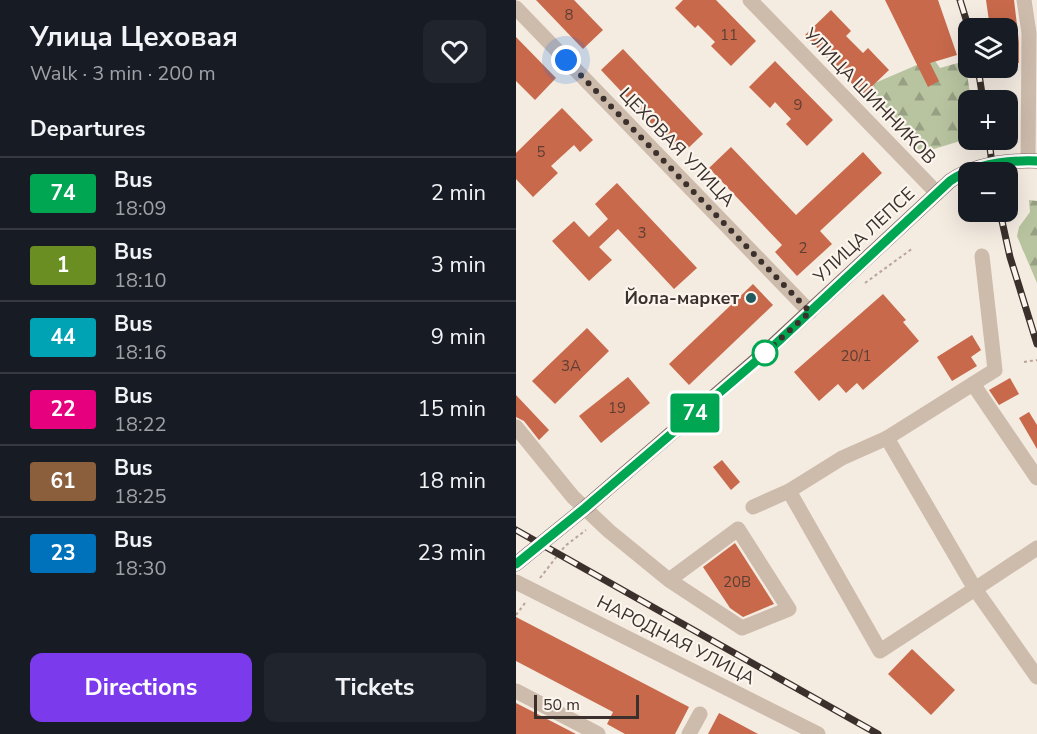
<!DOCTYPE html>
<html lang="en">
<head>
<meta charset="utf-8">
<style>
  body { margin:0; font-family:"Nunito Sans",sans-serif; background:#20242c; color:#f1f3f6; height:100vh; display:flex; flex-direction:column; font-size:22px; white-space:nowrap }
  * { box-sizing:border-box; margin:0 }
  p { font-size:20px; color:#9ea1a6 }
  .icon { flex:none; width:33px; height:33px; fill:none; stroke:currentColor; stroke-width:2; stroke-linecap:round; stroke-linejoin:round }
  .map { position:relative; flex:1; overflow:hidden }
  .drawer { display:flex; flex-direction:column; background:#171b24; width:516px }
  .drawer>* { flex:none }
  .badge { padding:0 12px; border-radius:4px; font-size:21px; line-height:39px }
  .controls { position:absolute; left:442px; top:18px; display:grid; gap:12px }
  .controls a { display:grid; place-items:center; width:60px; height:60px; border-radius:12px; background:#171b24; box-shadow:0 6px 24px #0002; font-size:30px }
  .scale { position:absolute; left:18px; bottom:15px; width:105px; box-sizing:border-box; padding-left:6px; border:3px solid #3b302b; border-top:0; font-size:16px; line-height:21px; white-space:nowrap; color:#3b302b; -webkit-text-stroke:4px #fbf5ee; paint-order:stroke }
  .you { position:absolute; width:30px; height:30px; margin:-15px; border:4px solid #fff; border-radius:50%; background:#1a73e8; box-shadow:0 0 0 9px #1a73e833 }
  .map>.badge { position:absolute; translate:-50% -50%; box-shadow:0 0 0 3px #fff }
  h2 { padding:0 30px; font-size:22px; line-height:54px }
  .round { display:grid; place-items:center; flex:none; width:63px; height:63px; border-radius:12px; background:#20242c }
  .summary { display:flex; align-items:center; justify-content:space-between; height:102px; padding:0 30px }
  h1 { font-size:28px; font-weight:700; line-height:45px }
  .primary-button { display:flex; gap:12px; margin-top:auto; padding:12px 30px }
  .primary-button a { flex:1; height:69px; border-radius:12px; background:#7c3aed; color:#fff; font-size:24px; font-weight:700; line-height:69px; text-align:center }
  .primary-button a+a { background:#20242c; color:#f1f3f6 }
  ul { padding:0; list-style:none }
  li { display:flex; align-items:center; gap:18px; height:72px; padding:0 30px; border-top:2px solid #363941 }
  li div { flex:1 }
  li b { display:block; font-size:22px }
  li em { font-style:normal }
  li .badge { min-width:66px; font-weight:700; text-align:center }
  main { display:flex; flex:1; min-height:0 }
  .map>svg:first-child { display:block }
</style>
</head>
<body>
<main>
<section class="drawer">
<div class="summary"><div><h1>Улица Цеховая</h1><p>Walk · 3 min · 200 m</p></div><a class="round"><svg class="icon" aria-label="heart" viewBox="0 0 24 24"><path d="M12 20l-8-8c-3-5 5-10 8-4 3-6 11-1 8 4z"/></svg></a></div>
<h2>Departures</h2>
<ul>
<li><span class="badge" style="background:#00a651;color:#fff">74</span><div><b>Bus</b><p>18:09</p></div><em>2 min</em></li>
<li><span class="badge" style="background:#6b8e23;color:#fff">1</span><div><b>Bus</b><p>18:10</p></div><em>3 min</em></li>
<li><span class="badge" style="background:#00a3b4;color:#fff">44</span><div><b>Bus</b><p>18:16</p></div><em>9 min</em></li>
<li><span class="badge" style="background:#e6007e;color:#fff">22</span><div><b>Bus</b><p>18:22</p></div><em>15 min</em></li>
<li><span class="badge" style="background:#8b5e3c;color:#fff">61</span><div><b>Bus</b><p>18:25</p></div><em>18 min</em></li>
<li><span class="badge" style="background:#0072bc;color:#fff">23</span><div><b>Bus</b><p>18:30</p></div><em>23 min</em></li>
</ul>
<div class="primary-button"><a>Directions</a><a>Tickets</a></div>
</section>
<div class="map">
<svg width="521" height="734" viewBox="0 0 521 734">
  <defs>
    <pattern id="forest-firs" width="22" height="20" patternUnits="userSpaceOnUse" patternTransform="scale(1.5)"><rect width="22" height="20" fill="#b8c4a0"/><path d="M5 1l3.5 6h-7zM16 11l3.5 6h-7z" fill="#97a083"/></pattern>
  </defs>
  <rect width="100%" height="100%" fill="#f4ebe1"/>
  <g fill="url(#forest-firs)">
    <polygon points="417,58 424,68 449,61 455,100 453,100 453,112 443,112 444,141 405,153 352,95 359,83"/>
    <polygon points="513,200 521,201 521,283 501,236 503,227 514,212"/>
  </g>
  <g fill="#c8694b">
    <polygon points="20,0 58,0 87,30 67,49"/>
    <polygon points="167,0 200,0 240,41 215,66 195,46 199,42 182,25 179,28 159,8"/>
    <polygon points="369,0 422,0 441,55 414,63 423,81 412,87"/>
    <polygon points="470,0 498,0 503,42 503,63 492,64 492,28 474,28"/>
    <polygon points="315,10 335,31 330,36 347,53 352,48 373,70 347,95 289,35"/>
    <polygon points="0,37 40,78 19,100 0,81"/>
    <polygon points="107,49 187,134 165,155 85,70"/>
    <polygon points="259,61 317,120 291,146 270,124 275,119 259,102 254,108 233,87"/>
    <polygon points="46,108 77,140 64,152 58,145 35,166 42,173 17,197 0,179 0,153"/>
    <polygon points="215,147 280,215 347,152 366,173 304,231 316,244 281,276 259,252 266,245 193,168"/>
    <polygon points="101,183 181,268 158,289 102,229 83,247 96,260 73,281 36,241 58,221 73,237 92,219 79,204"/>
    <polygon points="237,284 257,305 173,385 153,364"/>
    <polygon points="367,294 390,320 387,322 403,341 347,390 341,383 330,393 322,384 303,401 278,372"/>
    <polygon points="71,328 93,351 39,404 16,381"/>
    <polygon points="456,335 465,350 455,357 461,366 436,381 421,357"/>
    <polygon points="112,377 134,403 85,443 63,416"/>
    <polygon points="494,378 503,394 483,405 473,390"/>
    <polygon points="0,395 33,430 23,440 8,421 0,417"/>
    <polygon points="513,412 521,425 521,449 503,418"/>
    <polygon points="206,460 224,482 215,490 197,467"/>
    <polygon points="219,543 258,604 227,617 214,608 187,567"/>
    <polygon points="0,617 173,707 159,734 109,734 91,724 97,712 0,661"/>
    <polygon points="396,649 439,690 415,715 372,674"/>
    <polygon points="0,703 60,734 0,734"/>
    <polygon points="203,713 242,734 192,734"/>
  </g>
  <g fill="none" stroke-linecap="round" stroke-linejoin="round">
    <g stroke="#b9a596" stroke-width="2" stroke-dasharray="3 3" stroke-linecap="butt">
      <polyline points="449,210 453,207"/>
      <polyline points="349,283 397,248"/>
      <polyline points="508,362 521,360"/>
      <polyline points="24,578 49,546 70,530"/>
      <polyline points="0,615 9,603"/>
    </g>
    <g stroke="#cdbbac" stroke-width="15">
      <polyline points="234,0 421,193"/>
      <polyline points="508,0 513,33 512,161"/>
      <polyline points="0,8 294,312"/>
      <polyline points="457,384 521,478"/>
      <polyline points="0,427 57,497 93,531 153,580 222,529 273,609 226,628 153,580"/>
      <polyline points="371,438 459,589 521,548"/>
      <polyline points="273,491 364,651 459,589 521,677"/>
      <polyline points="237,507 273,491 326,458 371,438 479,370 466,256"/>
      <polyline points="0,582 302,734"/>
      <polyline points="0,691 82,734"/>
      <polyline points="173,734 184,714"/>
    </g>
    <path stroke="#7d675c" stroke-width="15" d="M0 564 69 508 252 350 434 181C459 164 492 160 521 161"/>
    <defs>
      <g id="rail">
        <polyline points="444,0 453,29"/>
        <polyline points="462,68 467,100"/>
        <polyline points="473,140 477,172"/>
        <polyline points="484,212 494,257 521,344"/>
        <polyline points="0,530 362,734"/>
      </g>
    </defs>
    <use href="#rail" stroke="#3b302b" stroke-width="7"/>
    <use href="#rail" stroke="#fbf5ee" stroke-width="4.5" stroke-dasharray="14" stroke-linecap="butt"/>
  </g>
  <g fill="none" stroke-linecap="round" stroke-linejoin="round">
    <defs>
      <path id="line" d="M0 564 69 508 252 351 434 181C459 164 492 160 521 161"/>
    </defs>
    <use href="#line" stroke="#fff" stroke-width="14"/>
    <use href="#line" stroke="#00a651" stroke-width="9"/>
    <polyline stroke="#3b302b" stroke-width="6" stroke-dasharray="0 10.8" points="50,60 294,312 249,353"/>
  </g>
  <circle fill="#1f5a5e" stroke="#fbf5ee" stroke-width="2" cx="235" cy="298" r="6"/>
  <circle fill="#fff" stroke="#00a651" stroke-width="3" cx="249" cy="353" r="12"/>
  <g text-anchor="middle" stroke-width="4.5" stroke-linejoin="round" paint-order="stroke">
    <g font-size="15" fill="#5e3e33">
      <text x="53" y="20">8</text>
      <text x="213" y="40">11</text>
      <text x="282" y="110">9</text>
      <text x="25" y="157">5</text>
      <text x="126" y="238">3</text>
      <text x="287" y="253">2</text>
      <text x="340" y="361">20/1</text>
      <text x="55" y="371">3А</text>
      <text x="101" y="413">19</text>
      <text x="221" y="587">20В</text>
    </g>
    <g font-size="18" fill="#3b302b" stroke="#fbf5ee">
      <text transform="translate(354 96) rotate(46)" y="6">УЛИЦА ШИННИКОВ</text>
      <text transform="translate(161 147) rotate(46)" y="6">ЦЕХОВАЯ УЛИЦА</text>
      <text transform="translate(348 235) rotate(-43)" y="6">УЛИЦА ЛЕПСЕ</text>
      <text transform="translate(160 640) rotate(27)" y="6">НАРОДНАЯ УЛИЦА</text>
    </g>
    <g font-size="18" font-weight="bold" fill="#3b302b" stroke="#fbf5ee" text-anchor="end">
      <text x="223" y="304">Йола-маркет</text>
    </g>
  </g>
</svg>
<div class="controls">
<a><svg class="icon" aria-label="layers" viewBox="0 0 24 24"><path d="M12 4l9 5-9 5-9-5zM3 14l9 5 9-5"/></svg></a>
<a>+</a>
<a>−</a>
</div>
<div class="scale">50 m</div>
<div class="you" style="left:50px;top:60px"></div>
<b class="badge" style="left:179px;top:413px;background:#00a651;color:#fff">74</b>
</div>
</main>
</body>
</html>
